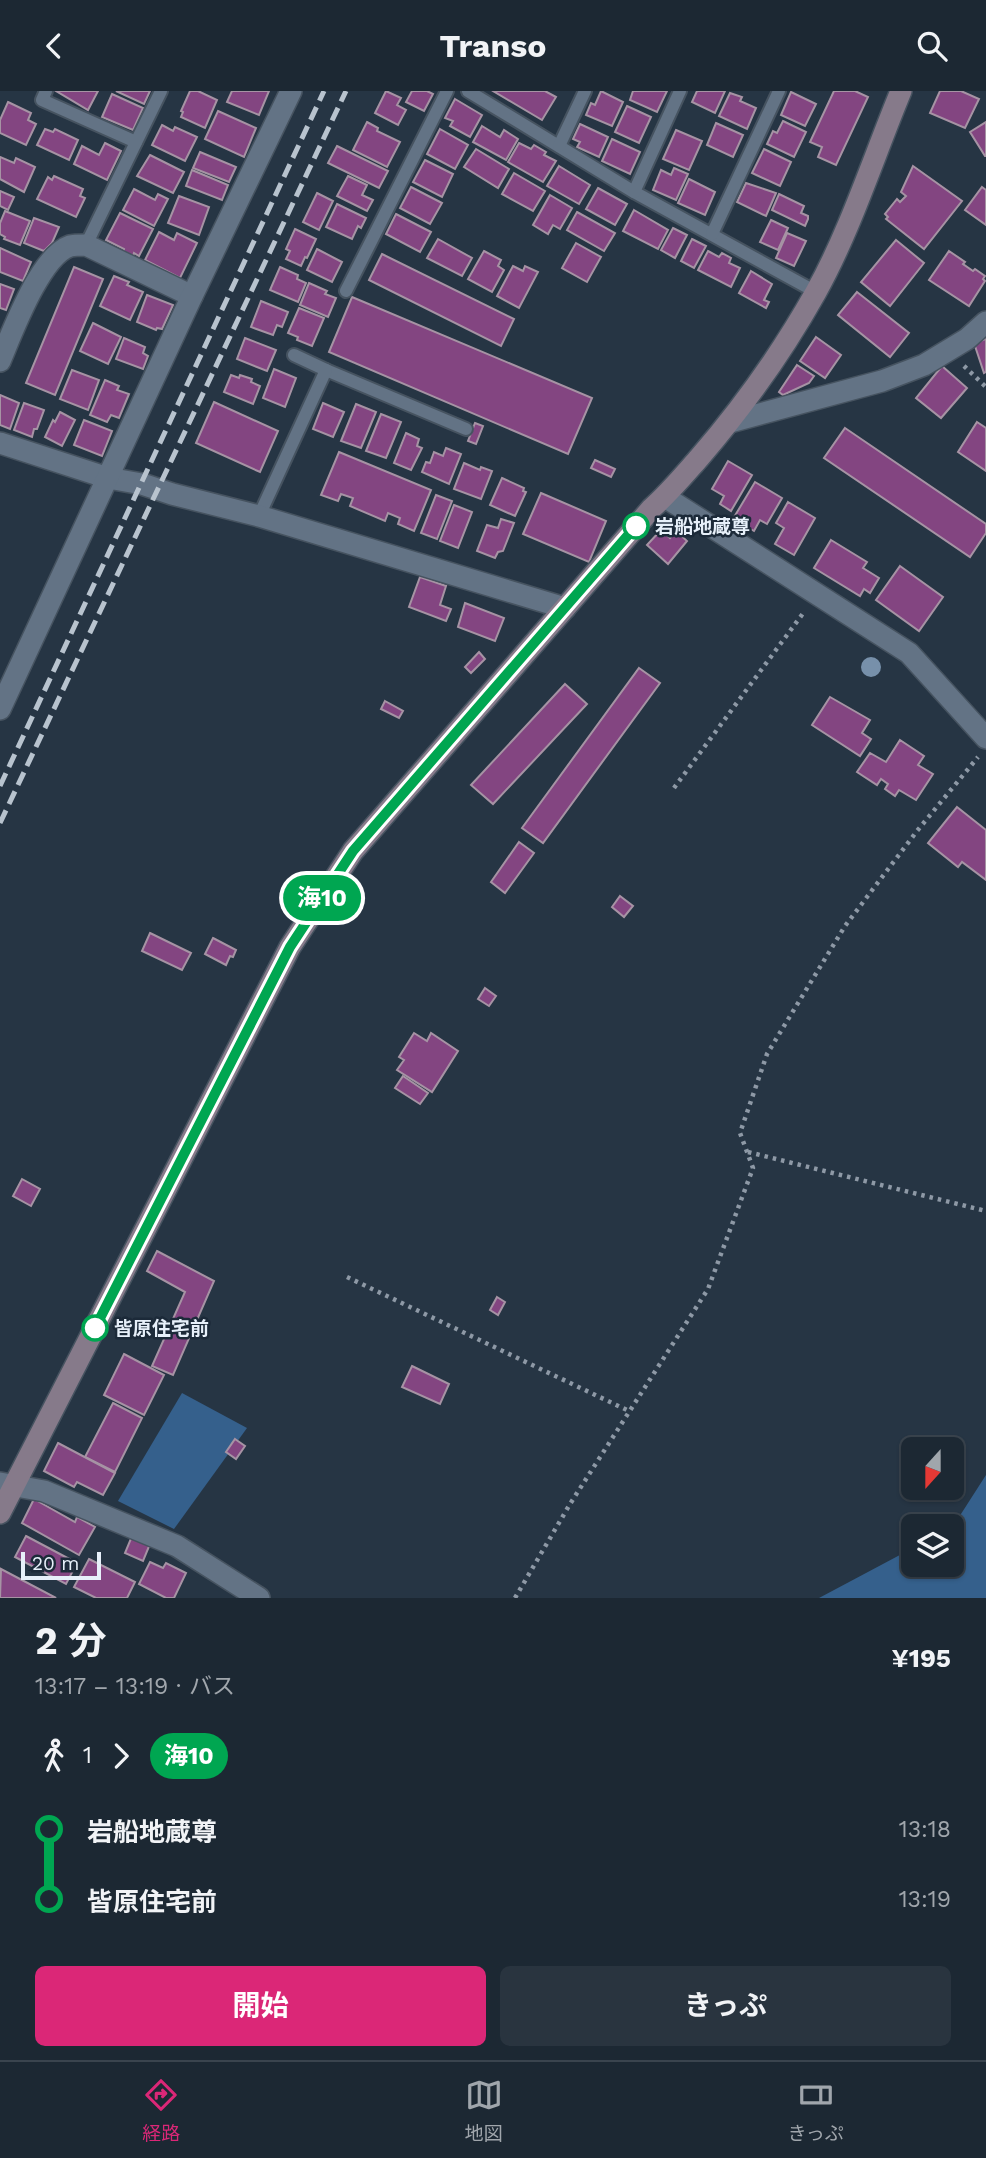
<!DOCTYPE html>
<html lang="ja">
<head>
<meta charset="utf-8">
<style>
  body { margin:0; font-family:"Work Sans","Noto Sans JP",sans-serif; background:#29343f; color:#f1f3f6; height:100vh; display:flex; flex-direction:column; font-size:26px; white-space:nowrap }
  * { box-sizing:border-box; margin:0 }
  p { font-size:23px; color:#a0a6ac }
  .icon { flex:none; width:38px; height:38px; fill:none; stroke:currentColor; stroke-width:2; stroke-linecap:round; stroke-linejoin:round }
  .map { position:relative; height:1507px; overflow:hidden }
  .panel { display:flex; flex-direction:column; background:#1c2833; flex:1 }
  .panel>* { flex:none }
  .badge { padding:0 14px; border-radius:23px; font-size:24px; line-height:46px }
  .needle { width:46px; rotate:201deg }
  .buttons { position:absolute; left:901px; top:1346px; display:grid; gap:14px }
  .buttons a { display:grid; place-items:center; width:63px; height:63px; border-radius:10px; background:#1c2833; box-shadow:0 2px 5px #0004,0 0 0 2px #3a444e; font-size:35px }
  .scale { position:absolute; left:21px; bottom:18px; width:80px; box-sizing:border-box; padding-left:7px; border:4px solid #e7f0fa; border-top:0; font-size:19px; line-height:24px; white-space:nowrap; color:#e7f0fa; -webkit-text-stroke:5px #1c2a39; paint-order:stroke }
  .map>.badge { position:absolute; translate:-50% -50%; box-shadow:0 0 0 4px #fff }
  .legs { display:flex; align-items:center; gap:10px; height:77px; padding:0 35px; font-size:23px }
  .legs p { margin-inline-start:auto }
  .headline { display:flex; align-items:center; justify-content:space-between; height:119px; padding:0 35px }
  h1 { font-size:38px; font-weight:700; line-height:52px }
  .primary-button { display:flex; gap:14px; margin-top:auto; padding:14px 35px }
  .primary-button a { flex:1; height:80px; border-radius:10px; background:#db2777; color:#fff; font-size:28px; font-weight:700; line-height:80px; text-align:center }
  .primary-button a+a { background:#29343f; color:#f1f3f6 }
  ul { padding:0 35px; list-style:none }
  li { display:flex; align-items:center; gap:24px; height:70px; font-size:26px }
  li i { display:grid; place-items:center; width:10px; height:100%; margin:0 9px; background:currentColor }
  li i::after { content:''; width:18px; height:18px; margin:-9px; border:5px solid; border-radius:50%; background:#1c2833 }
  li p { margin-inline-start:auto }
  li:first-child i { background:linear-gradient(#0000 50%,currentColor 0) }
  li:last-child i { background:linear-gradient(currentColor 50%,#0000 0) }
  header { display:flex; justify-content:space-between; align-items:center; height:91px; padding:0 35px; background:#1c2833; font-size:32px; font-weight:700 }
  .tab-bar { display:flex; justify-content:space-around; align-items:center; height:98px; border-top:2px solid #3a444e; background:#1c2833; font-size:19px; color:#a0a6ac }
  .tab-bar a { display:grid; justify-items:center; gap:4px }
  .tab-bar .selected { color:#db2777 }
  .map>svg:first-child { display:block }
</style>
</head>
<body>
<header><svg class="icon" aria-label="back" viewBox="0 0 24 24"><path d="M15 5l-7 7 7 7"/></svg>Transo<svg class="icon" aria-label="search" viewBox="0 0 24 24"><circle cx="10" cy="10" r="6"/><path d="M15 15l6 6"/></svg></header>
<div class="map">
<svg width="986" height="1507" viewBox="0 0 986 1507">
  <rect width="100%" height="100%" fill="#263544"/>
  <g fill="#35608c">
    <polygon points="182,1302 247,1337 174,1438 118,1410"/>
    <polygon points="986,1384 986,1507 819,1507 913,1457 914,1474 952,1474 952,1437"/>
  </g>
  <g fill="#834581" stroke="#a693a4" stroke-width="2">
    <polygon points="56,0 98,0 88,19"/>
    <polygon points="116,0 150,0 144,13"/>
    <polygon points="190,0 198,0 217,9 205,37 181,26 183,21 181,20"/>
    <polygon points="232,0 269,0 259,24 227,11"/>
    <polygon points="386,0 401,7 397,14 406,19 398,34 375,22"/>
    <polygon points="412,0 427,0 433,3 424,20 406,11"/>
    <polygon points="493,0 545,0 556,6 542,29"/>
    <polygon points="601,0 623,11 612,35 586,24 591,12 595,14"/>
    <polygon points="633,0 667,0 657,21 630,9"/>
    <polygon points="697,0 725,0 715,22 692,11"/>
    <polygon points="834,0 855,0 868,6 836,74 818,66 822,56 810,51"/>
    <polygon points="940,0 961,0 979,8 965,37 930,22"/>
    <polygon points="791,1 816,13 805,35 781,24"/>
    <polygon points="730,2 742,6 740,10 756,17 747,38 719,25"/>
    <polygon points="112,3 143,17 133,39 102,26"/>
    <polygon points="455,8 482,24 470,46 450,35 453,30 445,27"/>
    <polygon points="8,11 31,22 28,29 36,33 26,54 0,42 0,29"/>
    <polygon points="627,15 651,26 639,52 615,41"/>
    <polygon points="218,20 256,37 244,66 205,48"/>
    <polygon points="783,30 806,41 794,66 767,53 773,40 777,42"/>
    <polygon points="367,31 378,37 377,40 400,51 387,76 353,59"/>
    <polygon points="986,31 986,65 985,65 970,41"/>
    <polygon points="716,32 743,44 733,66 707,54"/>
    <polygon points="580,33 608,46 599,66 577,56 580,51 573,48"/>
    <polygon points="162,34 173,40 175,36 197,46 185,70 152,54"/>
    <polygon points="482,35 500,46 504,39 518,48 506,69 473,51"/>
    <polygon points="45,38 53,41 55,38 78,49 69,69 37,54"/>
    <polygon points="440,38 468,54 455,78 427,63"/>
    <polygon points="676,39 702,50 689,79 663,68"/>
    <polygon points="612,48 640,61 630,83 602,70"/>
    <polygon points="105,52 121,60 107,89 74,73 82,55 99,64"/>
    <polygon points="519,52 531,58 534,54 546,61 544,64 556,70 543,91 508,71"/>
    <polygon points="337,55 388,80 379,97 328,72"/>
    <polygon points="476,58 509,78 498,97 464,76"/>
    <polygon points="764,58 791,71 780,95 752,82"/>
    <polygon points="200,61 236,76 229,91 193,77"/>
    <polygon points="150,64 184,81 173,102 137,85"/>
    <polygon points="0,66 14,72 16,67 35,76 24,101 0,88"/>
    <polygon points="425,69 453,83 442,106 413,91"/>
    <polygon points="559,75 590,94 579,113 547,95"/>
    <polygon points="913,75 962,110 924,158 886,128 888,126 885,123 897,108 900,111 906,105 901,101"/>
    <polygon points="674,77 688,83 676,109 653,99 661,79 671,84"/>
    <polygon points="192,79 228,94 222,109 186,95"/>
    <polygon points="514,82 545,100 533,120 502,103"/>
    <polygon points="54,85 83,98 80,105 85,107 76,126 37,108 48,86 52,89"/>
    <polygon points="348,85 367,94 362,104 373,109 367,120 337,105"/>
    <polygon points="689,88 715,101 705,124 678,112"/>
    <polygon points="746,92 776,102 766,125 737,111"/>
    <polygon points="411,96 442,112 430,133 400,117"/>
    <polygon points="982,96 986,99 986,134 965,119"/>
    <polygon points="598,97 627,113 615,134 586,118"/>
    <polygon points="134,98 155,109 158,103 168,108 154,135 123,119"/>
    <polygon points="0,100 14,106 8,119 0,115"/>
    <polygon points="317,102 333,110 319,139 303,131"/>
    <polygon points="779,103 804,115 801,122 808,125 808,128 805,135 772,119"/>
    <polygon points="550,104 572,117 560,138 553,134 548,143 533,134"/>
    <polygon points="179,105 209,116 199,144 168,132"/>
    <polygon points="337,113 366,127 361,137 358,135 352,148 326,136"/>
    <polygon points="634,119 668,139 658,158 623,140"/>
    <polygon points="5,120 30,130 20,154 4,148 5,146 0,143 0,132"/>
    <polygon points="577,121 615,142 604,160 567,139"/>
    <polygon points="120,122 153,138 139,165 134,162 133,166 123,161 124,158 106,149"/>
    <polygon points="396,123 431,141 420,161 386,143"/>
    <polygon points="34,127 59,136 52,152 44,160 24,152"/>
    <polygon points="771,129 788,137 778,159 760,151"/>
    <polygon points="673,137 687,144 675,167 661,159"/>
    <polygon points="295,138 316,148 307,167 305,166 301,175 286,168 290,160 286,158"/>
    <polygon points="159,141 174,149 177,142 197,152 180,187 145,169"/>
    <polygon points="787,142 806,150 794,175 776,167"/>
    <polygon points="438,148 472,167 462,185 427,167"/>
    <polygon points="692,148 706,155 694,177 681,170"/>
    <polygon points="896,149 924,172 890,215 861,191"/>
    <polygon points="576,152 601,166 587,191 562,177"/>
    <polygon points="0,157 31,171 23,190 0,181"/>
    <polygon points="317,158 342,171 332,191 307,179"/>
    <polygon points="484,160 501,169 498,175 504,179 492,201 468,188"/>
    <polygon points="708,160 719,166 722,162 731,167 729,172 740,177 731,196 698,179"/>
    <polygon points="949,160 965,171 963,173 973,180 975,178 985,185 983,188 985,190 969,215 929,189"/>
    <polygon points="382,163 514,228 501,255 369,189"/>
    <polygon points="513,175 523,180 525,175 538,181 519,217 497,205"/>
    <polygon points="74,176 103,188 55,304 26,292"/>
    <polygon points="280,176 298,184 297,188 306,192 298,211 270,199"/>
    <polygon points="751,180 772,193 764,209 769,211 766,217 739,202"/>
    <polygon points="114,185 129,191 127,194 143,201 130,229 100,215"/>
    <polygon points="309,192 327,200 325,203 336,207 328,226 300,214"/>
    <polygon points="0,193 14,198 6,219 0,217"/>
    <polygon points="857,201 909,242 890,266 838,224"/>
    <polygon points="147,204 173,214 162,238 157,237 156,239 137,231"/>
    <polygon points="352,206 592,307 568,363 329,261"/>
    <polygon points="261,210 288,221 282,236 277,234 273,244 251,236"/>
    <polygon points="299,217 324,227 312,255 297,249 298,246 288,242"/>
    <polygon points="93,232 121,246 108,273 80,260"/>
    <polygon points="816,246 841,264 825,287 800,270"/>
    <polygon points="124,247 145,256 143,262 148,265 143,278 116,268"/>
    <polygon points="245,247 276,259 267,280 237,268"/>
    <polygon points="986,248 986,281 984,282 974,252"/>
    <polygon points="797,274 814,285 809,292 783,304 779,301"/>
    <polygon points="942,275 967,297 941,327 916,307"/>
    <polygon points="274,278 296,287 285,316 263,307"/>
    <polygon points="72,279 99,289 88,319 60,308"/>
    <polygon points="231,284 239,287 240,284 252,288 251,291 260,295 253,313 224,301"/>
    <polygon points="105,289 119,295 117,299 129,303 119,327 111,324 107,331 90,324"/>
    <polygon points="0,304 19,312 10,338 0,334"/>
    <polygon points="214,311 278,340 260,381 196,352"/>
    <polygon points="24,312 44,319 37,338 34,338 32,346 14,339"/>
    <polygon points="323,312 344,321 333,346 313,338"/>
    <polygon points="356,313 376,321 361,357 341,350"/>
    <polygon points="60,321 75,329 62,355 45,346 53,329 55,331"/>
    <polygon points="381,323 401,331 386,367 366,360"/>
    <polygon points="84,329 112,340 102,365 74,354"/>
    <polygon points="977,331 986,337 986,380 958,361"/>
    <polygon points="475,332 483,335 476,353 468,350"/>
    <polygon points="845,337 986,433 986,442 970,466 824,367"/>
    <polygon points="406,342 419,348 417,355 422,357 411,379 394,372"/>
    <polygon points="446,357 461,363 449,393 422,381 426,371 430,372 434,361 443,365"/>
    <polygon points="339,361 431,399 414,440 398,433 400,427 388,422 385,430 350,415 353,407 341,403 338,410 321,404"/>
    <polygon points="595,369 615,378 611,386 591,377"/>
    <polygon points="728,370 752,384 731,420 720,413 724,405 712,398"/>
    <polygon points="464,372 480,379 481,376 492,380 481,408 454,398"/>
    <polygon points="502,387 524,397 523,400 526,401 515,425 490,414"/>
    <polygon points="755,391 782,407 767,433 760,429 754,440 733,428"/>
    <polygon points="541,402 606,430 589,471 523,443"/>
    <polygon points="436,404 452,410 437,448 421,442"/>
    <polygon points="788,411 815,427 794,464 775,453 784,437 776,432"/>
    <polygon points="454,414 472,421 458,457 440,450"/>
    <polygon points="501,428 514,432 503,460 498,461 495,467 477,460 487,434 498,437"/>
    <polygon points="661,439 670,447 676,440 687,450 668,473 647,454"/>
    <polygon points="831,449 867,471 863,477 879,487 870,502 864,498 860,505 814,477"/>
    <polygon points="900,475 943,506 919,540 876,509"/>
    <polygon points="420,486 446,495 440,514 451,518 446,530 409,516"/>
    <polygon points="465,512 504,527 495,550 458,536"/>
    <polygon points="479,561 485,568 471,582 465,576"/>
    <polygon points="639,577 660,592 543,752 522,737"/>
    <polygon points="565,593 587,613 493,713 471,694"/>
    <polygon points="830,606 870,629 862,642 871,648 860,665 812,634"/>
    <polygon points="385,610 403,620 399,627 381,618"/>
    <polygon points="900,649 924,665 918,674 933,683 916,709 899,699 895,705 885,698 888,693 881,688 877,694 857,681 870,662 886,671"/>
    <polygon points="957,716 986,739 986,789 962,771 958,776 928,752"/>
    <polygon points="519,751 534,762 505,802 491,791"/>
    <polygon points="620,805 633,815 624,826 612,816"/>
    <polygon points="150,842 191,862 182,879 142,860"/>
    <polygon points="213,847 236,859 233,866 230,865 226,874 205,863"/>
    <polygon points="485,897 496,905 489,915 478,908"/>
    <polygon points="414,942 427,950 431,942 458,960 432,1001 397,979 404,969 399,966"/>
    <polygon points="403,985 428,1002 420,1013 395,997"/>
    <polygon points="22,1088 40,1098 31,1115 13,1105"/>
    <polygon points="157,1160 214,1190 173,1284 152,1275 185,1201 147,1180"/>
    <polygon points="497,1206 505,1211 498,1224 490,1219"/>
    <polygon points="124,1263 164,1284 144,1324 104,1304"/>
    <polygon points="412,1275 449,1293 440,1313 402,1296"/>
    <polygon points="113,1312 142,1327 115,1381 85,1366"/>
    <polygon points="235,1348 245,1355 236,1368 226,1361"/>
    <polygon points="58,1352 115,1382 103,1404 77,1391 74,1396 44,1380"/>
    <polygon points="34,1408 75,1431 77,1426 95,1436 79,1464 22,1432"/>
    <polygon points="26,1445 77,1472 66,1493 15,1466"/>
    <polygon points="132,1445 150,1453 143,1470 125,1462"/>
    <polygon points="89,1468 135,1491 127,1507 96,1507 74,1496"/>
    <polygon points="150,1471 163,1477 166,1472 186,1482 174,1507 166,1507 139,1493"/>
    <polygon points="1,1478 56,1507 0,1507"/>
  </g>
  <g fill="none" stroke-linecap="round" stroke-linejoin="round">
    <defs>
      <g id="lane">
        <polyline points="46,0 42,9 136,51"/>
        <polyline points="468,0 634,101 816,201"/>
        <polyline points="559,55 585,0"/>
        <polyline points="634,101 680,0"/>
        <polyline points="712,143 779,0"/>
        <polyline points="86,154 161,0"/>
        <polyline points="346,200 447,0"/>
        <polyline points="326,279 466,338"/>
        <polyline points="259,425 326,279 294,264"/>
      </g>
      <g id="street">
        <path d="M0 270C12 242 40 165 70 155 74 154 81 154 86 154L192 205"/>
        <polyline points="730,331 882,290 924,274 967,248 986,231"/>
        <polyline points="0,352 108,387 142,393 172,403 259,425 565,517"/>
        <polyline points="665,406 909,562 986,647"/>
        <polyline points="0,618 192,205 291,0"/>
        <polyline points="0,1392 44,1400 177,1455 259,1507"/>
      </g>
      <path id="secondary" d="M0 1422 290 856 353 760 652 417C669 402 684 384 699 367 743 316 783 260 816 201 850 140 874 65 901 0"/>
    </defs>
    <use href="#lane" stroke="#465360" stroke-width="16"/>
    <use href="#street" stroke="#465360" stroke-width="24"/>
    <use href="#secondary" stroke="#465360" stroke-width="24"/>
    <g stroke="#8e99a6" stroke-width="4.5" stroke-dasharray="3.5 5" stroke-linecap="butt">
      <polyline points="964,275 986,296"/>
      <polyline points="674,697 804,521"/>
      <polyline points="748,1061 986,1120"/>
      <polyline points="347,1186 629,1320"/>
      <polyline points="515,1507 570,1413 708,1198 753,1077 740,1042 767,963 845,835 917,740 978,666"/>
    </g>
    <use href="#lane" stroke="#637385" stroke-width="12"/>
    <use href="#street" stroke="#637385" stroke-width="21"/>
    <use href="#secondary" stroke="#867a8a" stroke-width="21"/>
    <g stroke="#b8c3ce" stroke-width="5" stroke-dasharray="14 7" stroke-linecap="butt">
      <polyline points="0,695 324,0"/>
      <polyline points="0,732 346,0"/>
    </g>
  </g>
  <circle fill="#7790aa" cx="871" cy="576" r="10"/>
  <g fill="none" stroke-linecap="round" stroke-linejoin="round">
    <defs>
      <polyline id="line-1" points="95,1237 290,856 353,760 636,435"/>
    </defs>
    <use href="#line-1" stroke="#fff" stroke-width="16"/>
    <use href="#line-1" stroke="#00a651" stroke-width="10"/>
  </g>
  <g fill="#fff" stroke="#00a651" stroke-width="3.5">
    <circle cx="636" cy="435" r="12"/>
    <circle cx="95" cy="1237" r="12"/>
  </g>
  <g text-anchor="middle" stroke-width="5" stroke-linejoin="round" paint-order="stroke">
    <g font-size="19" font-weight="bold" fill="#e7f0fa" stroke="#1c2a39" text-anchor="start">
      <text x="655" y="442">岩船地蔵尊</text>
      <text x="114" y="1244">皆原住宅前</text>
    </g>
  </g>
</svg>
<div class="buttons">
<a><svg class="needle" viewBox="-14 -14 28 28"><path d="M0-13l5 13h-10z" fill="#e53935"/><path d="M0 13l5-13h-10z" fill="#a0a6ac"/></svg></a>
<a><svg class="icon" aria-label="layers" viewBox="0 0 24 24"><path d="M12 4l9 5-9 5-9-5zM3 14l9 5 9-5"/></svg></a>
</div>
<div class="scale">20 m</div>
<b class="badge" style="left:322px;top:807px;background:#00a651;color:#fff">海10</b>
</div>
<section class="panel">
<div class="headline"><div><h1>2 分</h1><p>13:17 – 13:19 · バス</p></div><b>¥195</b></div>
<div class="legs"><svg class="icon" aria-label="walk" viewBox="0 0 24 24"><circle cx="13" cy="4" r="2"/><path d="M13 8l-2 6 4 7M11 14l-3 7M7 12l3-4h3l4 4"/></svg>1<svg class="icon" aria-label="forward" viewBox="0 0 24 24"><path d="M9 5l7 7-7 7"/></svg><b class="badge" style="background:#00a651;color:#fff">海10</b></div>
<ul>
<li><i style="color:#00a651"></i><b>岩船地蔵尊</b><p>13:18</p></li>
<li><i style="color:#00a651"></i><b>皆原住宅前</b><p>13:19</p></li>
</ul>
<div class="primary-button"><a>開始</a><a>きっぷ</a></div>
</section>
<nav class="tab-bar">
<a class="selected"><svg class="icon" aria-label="directions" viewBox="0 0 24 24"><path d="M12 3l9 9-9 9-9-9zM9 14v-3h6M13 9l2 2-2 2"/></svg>経路</a>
<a><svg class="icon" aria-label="map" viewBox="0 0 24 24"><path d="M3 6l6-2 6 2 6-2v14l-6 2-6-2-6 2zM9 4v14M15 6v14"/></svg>地図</a>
<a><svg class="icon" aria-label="tickets" viewBox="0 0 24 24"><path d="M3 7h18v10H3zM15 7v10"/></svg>きっぷ</a>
</nav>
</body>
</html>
